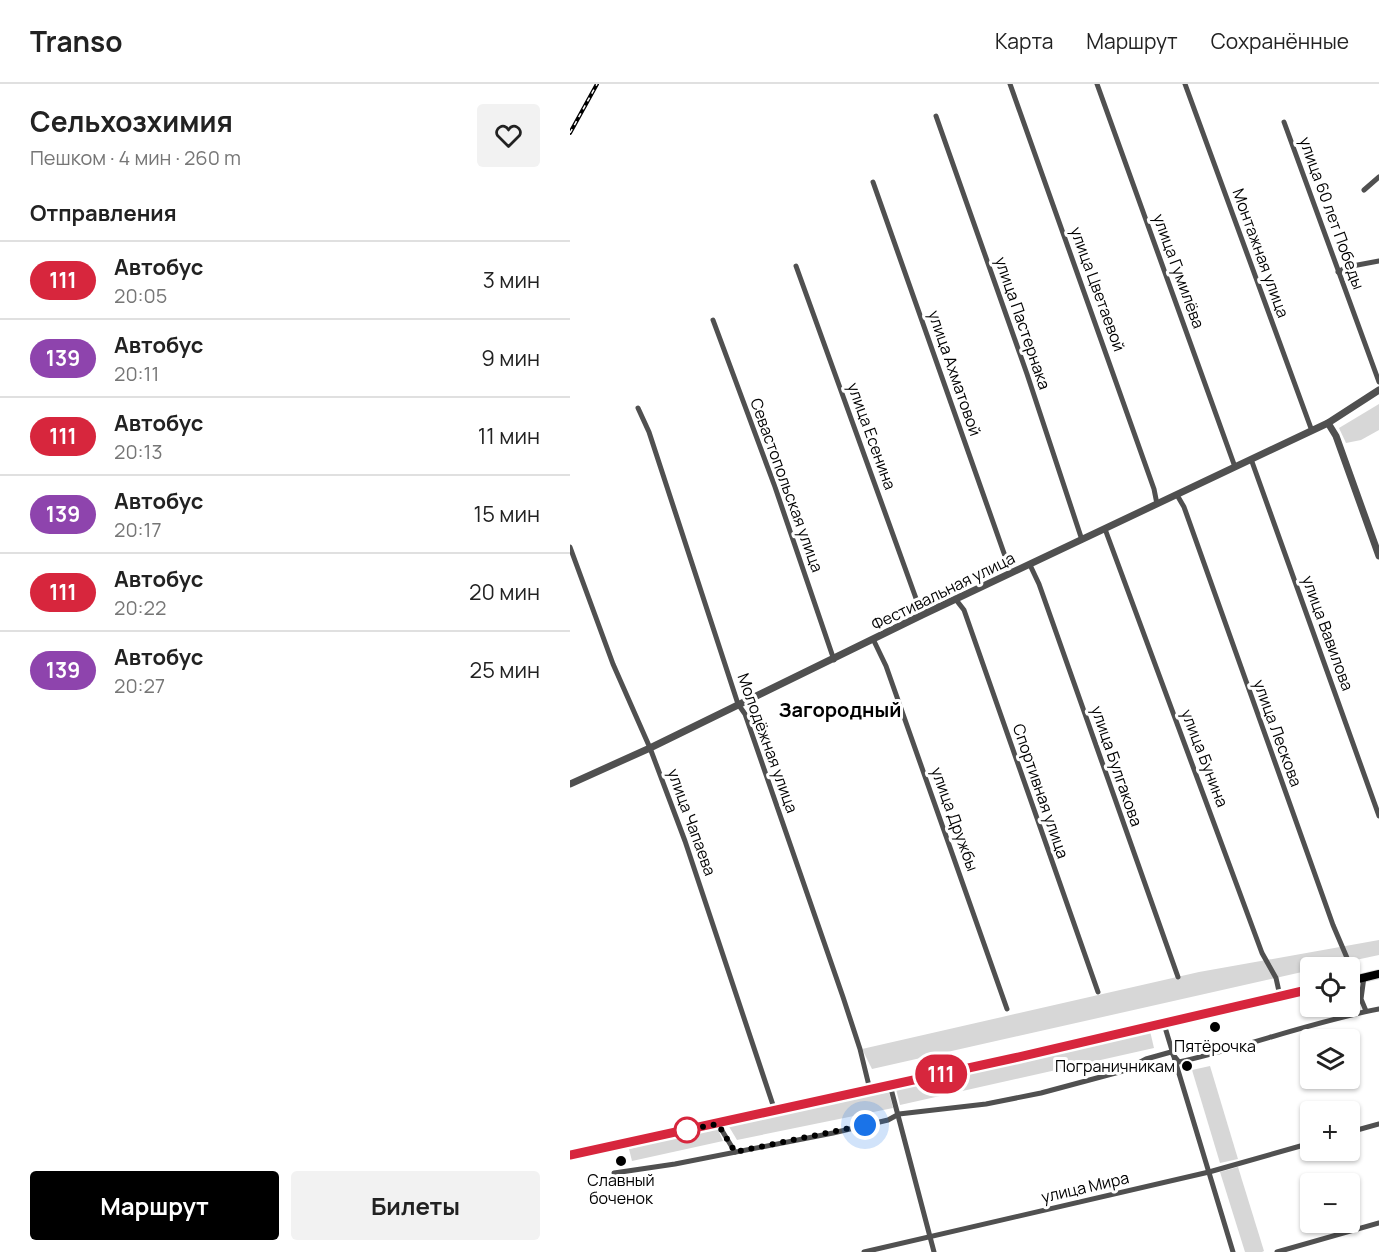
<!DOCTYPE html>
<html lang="ru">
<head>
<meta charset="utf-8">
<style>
  body { margin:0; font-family:Manrope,sans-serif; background:#f2f2f2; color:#222; height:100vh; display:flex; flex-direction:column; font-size:22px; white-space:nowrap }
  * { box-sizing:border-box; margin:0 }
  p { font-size:20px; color:#767676 }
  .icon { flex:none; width:33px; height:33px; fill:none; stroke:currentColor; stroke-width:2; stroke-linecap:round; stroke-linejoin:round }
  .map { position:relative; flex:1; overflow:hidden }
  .details { display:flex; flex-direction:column; background:#fff; width:570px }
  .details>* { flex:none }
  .badge { padding:0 12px; border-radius:20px; font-size:21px; line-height:39px }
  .tools { position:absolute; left:730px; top:873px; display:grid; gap:12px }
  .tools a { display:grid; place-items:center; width:60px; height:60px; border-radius:6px; background:#fff; box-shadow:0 2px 4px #0004; font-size:30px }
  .you { position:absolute; width:30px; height:30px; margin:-15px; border:4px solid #fff; border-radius:50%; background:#1a73e8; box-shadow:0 0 0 9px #1a73e833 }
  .map>.badge { position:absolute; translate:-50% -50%; box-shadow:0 0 0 3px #fff }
  h2 { padding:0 30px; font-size:22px; line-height:54px }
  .round { display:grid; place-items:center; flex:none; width:63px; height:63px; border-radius:6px; background:#f2f2f2 }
  .headline { display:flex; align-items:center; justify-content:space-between; height:102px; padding:0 30px }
  h1 { font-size:28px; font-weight:700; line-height:45px }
  .primary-button { display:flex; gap:12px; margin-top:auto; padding:12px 30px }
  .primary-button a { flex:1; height:69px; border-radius:6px; background:#000; color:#fff; font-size:24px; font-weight:700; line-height:69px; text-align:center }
  .primary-button a+a { background:#f2f2f2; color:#222 }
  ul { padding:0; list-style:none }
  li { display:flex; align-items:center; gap:18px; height:78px; padding:0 30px; border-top:2px solid #e0e0e0 }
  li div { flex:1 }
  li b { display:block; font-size:22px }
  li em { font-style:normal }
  li .badge { min-width:66px; font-weight:700; text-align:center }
  header { display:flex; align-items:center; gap:36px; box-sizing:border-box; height:84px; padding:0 30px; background:#fff; border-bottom:2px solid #e0e0e0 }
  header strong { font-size:28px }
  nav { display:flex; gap:33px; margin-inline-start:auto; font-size:21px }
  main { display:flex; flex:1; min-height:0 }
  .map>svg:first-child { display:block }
</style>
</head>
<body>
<header>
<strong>Transo</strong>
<nav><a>Карта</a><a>Маршрут</a><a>Сохранённые</a></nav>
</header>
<main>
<section class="details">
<div class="headline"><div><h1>Сельхозхимия</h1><p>Пешком · 4 мин · 260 m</p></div><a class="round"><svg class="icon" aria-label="heart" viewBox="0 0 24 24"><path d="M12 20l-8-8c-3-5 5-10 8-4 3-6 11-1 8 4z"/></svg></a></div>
<h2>Отправления</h2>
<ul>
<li><span class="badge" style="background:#d7263d;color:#fff">111</span><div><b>Автобус</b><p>20:05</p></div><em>3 мин</em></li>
<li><span class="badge" style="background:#8e44ad;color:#fff">139</span><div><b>Автобус</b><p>20:11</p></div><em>9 мин</em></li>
<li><span class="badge" style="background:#d7263d;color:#fff">111</span><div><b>Автобус</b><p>20:13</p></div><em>11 мин</em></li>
<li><span class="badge" style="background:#8e44ad;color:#fff">139</span><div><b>Автобус</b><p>20:17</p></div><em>15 мин</em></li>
<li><span class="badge" style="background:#d7263d;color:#fff">111</span><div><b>Автобус</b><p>20:22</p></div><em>20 мин</em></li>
<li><span class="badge" style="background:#8e44ad;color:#fff">139</span><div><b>Автобус</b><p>20:27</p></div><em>25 мин</em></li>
</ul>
<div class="primary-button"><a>Маршрут</a><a>Билеты</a></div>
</section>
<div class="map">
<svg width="809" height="1168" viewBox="0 0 809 1168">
  <rect width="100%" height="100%" fill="#fff"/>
  <g fill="#d7d7d7">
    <polygon points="809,320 809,346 791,356 776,359 769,344"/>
    <polygon points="809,856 809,871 753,883 741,884 741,886 302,985 292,965 629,888"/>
    <polygon points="580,947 584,964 330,1021 326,1005"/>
    <polygon points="640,982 668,1075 650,1079 622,986"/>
    <polygon points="319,1008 323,1024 167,1056 158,1041"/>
    <polygon points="147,1043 153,1057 62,1077 59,1065"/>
    <polygon points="668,1083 694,1167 692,1168 675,1168 650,1088"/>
  </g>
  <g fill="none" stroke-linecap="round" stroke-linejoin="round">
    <defs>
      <g id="primary">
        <polyline points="780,897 809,890"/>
        <polyline points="0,1071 594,940 741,905"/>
      </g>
    </defs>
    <use href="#primary" stroke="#dbdbdb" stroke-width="10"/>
    <g stroke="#505050" stroke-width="5">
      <polyline points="440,0 584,405 587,420"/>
      <polyline points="527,0 665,383"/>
      <polyline points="615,0 742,347"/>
      <polyline points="366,32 457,290 512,456"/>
      <polyline points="714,38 809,298"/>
      <polyline points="303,98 441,489"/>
      <polyline points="794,106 809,93"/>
      <polyline points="226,182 352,531"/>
      <polyline points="768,188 777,183 809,177"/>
      <polyline points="143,236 205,403 264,576"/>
      <polyline points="68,324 79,348 168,620 175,630 273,913 290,965 300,1006"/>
      <polyline points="681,375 809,732"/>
      <polyline points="607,411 614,423 763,841 786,895"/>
      <polyline points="535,445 692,869 706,894 710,912"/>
      <polyline points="0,463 43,580 80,664 115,757 205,1027"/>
      <polyline points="460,481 469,500 608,893"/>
      <polyline points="387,517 394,526 528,908"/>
      <polyline points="303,555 316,582 437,925"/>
      <polyline points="794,893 791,915 796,927"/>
      <polyline points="594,940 663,1168"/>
      <polyline points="320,1001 364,1168"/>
      <polyline points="148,1040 165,1068"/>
      <polyline points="780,1048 809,1040"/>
      <path d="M44 1089 105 1080 263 1049 318 1036 329 1030 416 1020 471 1009 553 987 576 975 601 968 609 978C676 963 741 938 809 925"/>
      <polyline points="294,1168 639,1088 741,1059"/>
      <polyline points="707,1168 809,1139"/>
    </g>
    <g stroke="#505050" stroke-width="7">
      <polyline points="758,339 766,352 809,472"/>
      <polyline points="0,700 80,664 352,531 758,339 809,306"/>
    </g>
    <use href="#primary" stroke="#000" stroke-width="8"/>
    <defs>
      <polyline id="rail" points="0,49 27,0"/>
    </defs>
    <use href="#rail" stroke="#000" stroke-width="4"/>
    <use href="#rail" stroke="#fff" stroke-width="1.5" stroke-dasharray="4.5" stroke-linecap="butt"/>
  </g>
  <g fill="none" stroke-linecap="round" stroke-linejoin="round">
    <defs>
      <polyline id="line" points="0,1071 444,974 741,905"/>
    </defs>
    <use href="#line" stroke="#fff" stroke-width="14"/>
    <use href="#line" stroke="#d7263d" stroke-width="9"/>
    <polyline stroke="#000" stroke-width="6" stroke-dasharray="0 10.8" points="117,1046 109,1047 148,1040 165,1068 295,1041"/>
  </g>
  <g fill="#000" stroke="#fff" stroke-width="2">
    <circle cx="645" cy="943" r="6"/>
    <circle cx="617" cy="982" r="6"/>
    <circle cx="51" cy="1077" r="6"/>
  </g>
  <circle fill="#fff" stroke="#d7263d" stroke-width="3" cx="117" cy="1046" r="12"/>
  <g text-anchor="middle" stroke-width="6" stroke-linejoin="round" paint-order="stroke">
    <g font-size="16" fill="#000" stroke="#fff">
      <text transform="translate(762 129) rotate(70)" y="6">улица 60 лет Победы</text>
      <text transform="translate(691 169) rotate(70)" y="6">Монтажная улица</text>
      <text transform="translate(609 187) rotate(70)" y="6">улица Гумилёва</text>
      <text transform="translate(528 205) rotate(70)" y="6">улица Цветаевой</text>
      <text transform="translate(453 239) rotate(71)" y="6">улица Пастернака</text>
      <text transform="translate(385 289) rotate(71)" y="6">улица Ахматовой</text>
      <text transform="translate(302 352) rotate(70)" y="6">улица Есенина</text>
      <text transform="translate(217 401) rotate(70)" y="6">Севастопольская улица</text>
      <text transform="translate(373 507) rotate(-26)" y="6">Фестивальная улица</text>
      <text transform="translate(758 549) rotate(70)" y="6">улица Вавилова</text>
      <text transform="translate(708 649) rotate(70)" y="6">улица Лескова</text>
      <text transform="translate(198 659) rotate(70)" y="6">Молодёжная улица</text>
      <text transform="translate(635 674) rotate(69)" y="6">улица Бунина</text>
      <text transform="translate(547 682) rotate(71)" y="6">улица Булгакова</text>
      <text transform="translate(471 707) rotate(71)" y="6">Спортивная улица</text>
      <text transform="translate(385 735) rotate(70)" y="6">улица Дружбы</text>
      <text transform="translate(122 738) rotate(70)" y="6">улица Чапаева</text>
      <text transform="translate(515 1103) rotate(-13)" y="6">улица Мира</text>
    </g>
    <g font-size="16" fill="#000" stroke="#fff">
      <text x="645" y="968">Пятёрочка</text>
      <text x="605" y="988" text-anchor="end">Пограничникам</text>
      <text x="51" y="1102">Славный<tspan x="51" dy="18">боченок</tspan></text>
    </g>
    <g font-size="20" font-weight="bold" fill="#000" stroke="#fff">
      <text x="270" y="633">Загородный</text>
    </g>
  </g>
</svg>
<div class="tools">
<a><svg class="icon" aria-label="locate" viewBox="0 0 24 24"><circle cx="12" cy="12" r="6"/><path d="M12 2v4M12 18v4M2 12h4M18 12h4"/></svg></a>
<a><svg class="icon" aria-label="layers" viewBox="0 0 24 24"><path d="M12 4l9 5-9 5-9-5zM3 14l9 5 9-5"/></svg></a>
<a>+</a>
<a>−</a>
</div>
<div class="you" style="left:295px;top:1041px"></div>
<b class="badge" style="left:371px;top:990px;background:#d7263d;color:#fff">111</b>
</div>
</main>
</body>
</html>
